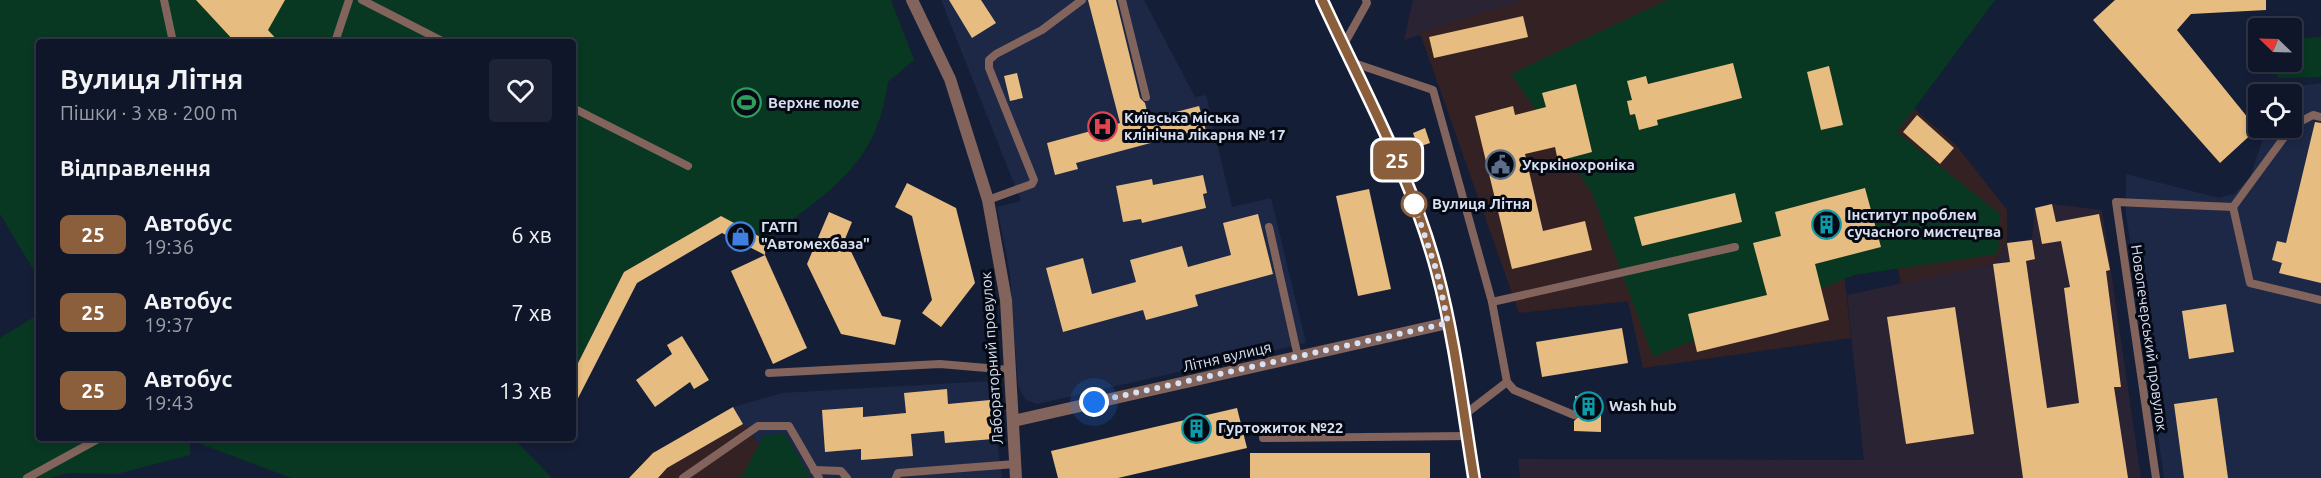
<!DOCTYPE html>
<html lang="uk">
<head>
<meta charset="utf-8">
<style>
  body { margin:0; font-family:Ubuntu,sans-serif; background:#1e2335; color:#f1f3f6; height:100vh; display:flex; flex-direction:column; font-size:22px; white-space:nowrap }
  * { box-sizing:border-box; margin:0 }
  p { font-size:20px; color:#9c9fa8 }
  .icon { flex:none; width:33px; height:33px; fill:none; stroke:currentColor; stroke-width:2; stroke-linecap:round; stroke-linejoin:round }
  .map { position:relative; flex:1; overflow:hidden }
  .panel { position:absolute; left:36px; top:39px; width:540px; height:402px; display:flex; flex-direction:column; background:#101629; border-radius:6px; box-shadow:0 3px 9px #0003,0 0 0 2px #303546 }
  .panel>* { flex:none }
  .badge { padding:0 12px; border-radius:9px; font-size:21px; line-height:39px }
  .needle { width:39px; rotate:293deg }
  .tools { position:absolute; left:2248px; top:18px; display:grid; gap:12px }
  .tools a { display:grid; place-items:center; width:54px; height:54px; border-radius:6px; background:#101629; box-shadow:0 3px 9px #0003,0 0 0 2px #303546; font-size:30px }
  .you { position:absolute; width:30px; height:30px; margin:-15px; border:4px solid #fff; border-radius:50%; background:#1a73e8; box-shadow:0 0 0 9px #1a73e833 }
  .map>.badge { position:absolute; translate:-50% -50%; box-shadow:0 0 0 3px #fff }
  h2 { padding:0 24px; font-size:22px; line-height:54px }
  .round { display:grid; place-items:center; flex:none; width:63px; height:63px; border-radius:6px; background:#1e2335 }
  .summary { display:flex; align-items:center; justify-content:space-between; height:102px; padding:0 24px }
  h1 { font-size:28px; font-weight:600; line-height:45px }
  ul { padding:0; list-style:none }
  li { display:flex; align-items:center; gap:18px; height:78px; padding:0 24px }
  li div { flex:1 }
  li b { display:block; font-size:22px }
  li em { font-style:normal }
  li .badge { min-width:66px; font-weight:700; text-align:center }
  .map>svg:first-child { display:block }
</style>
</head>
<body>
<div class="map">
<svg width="2321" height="478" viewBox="0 0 2321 478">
  <rect width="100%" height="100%" fill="#151e37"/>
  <g fill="#1c2846">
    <polygon points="941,0 1144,0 1195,97 1206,95 1232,207 1271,198 1306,343 1037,404 1026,400 1018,387 1010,274 997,207 1021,201"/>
    <polygon points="2321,83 2321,478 2164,478 2126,213 2126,174 2219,198 2235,193 2250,177 2267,128 2292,128 2292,94 2283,94 2292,87"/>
    <polygon points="989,381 1002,478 787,478 743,424 733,407 782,393"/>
  </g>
  <g fill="#2a2333">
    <polygon points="1413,0 1524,0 1404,40"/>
    <polygon points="2052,204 2102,210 2141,478 1520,478 1518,459 1864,460 1847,295 1993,264 2007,243 2032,239 2035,208"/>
  </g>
  <g fill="#342124">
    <polygon points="1524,0 1757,0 1819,50 1917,111 1956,145 2007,210 2007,243 1993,264 1901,284 1874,153 1844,273 1851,338 1643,368 1628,301 1519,313 1420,33"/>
    <polygon points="743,424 787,478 658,478 667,468"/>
  </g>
  <g fill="#083821">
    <path d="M0 0H891L914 60 888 82C876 168 829 190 766 240L721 216 624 272 573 373V42H39V279L0 214Z"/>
    <polygon points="1667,0 1995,0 1897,132 2000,214 1998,254 1854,275 1653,357 1592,193 1511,74"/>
    <polygon points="2321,37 2321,77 2279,78 2265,62 2292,62 2292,39"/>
    <polygon points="39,314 39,438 513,438 552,478 291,478 190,440 190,455 117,474 68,473 50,478 0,478 0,338"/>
    <polygon points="785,434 811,478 741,478 764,435"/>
  </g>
  <g fill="#e6bc80">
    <polygon points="196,0 285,0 268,30 279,42 235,42"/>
    <polygon points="949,0 981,0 996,23 972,38"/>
    <polygon points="1088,0 1116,0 1140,98 1145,103 1149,119 1199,106 1207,134 1189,139 1188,133 1076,163 1078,169 1055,175 1047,143 1120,123"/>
    <polygon points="2115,0 2266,0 2266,10 2191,14 2177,30 2257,129 2220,163 2093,20"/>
    <polygon points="1523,16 1528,37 1434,58 1429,37"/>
    <polygon points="1733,63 1742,98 1657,120 1658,125 1639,130 1635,114 1630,115 1627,101 1632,100 1627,81 1646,76 1648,84"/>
    <polygon points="1829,66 1843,125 1821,130 1807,72"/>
    <polygon points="1017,73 1023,98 1010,101 1004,76"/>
    <polygon points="1576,84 1592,152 1558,161 1555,147 1525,154 1543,231 1585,221 1592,250 1512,269 1475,116 1513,106 1515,115 1546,107 1542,93"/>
    <polygon points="1917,115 1954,148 1940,164 1903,132"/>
    <polygon points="2315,122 2321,123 2321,283 2279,273 2282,263 2272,260 2277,241 2286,243"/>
    <polygon points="1425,128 1430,143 1418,147 1413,133"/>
    <polygon points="1203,175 1207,193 1203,194 1206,208 1142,223 1141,219 1123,222 1116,186 1152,179 1153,185"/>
    <polygon points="907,183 956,208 975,283 941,327 922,313 932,300 912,216 895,207"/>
    <polygon points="1865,188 1881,247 1815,264 1829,320 1697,352 1688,314 1767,295 1753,243 1781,236 1775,212"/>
    <polygon points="1369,189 1391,289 1358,296 1336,196"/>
    <polygon points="1735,193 1742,222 1642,246 1634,217"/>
    <polygon points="2052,204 2056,222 2099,214 2110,270 2106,271 2121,387 2114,387 2128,478 2023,478 1993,264 2010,262 2007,243 2032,240 2035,259 2026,261 2047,408 2079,403 2064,288 2070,287 2061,241 2042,244 2035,208"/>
    <polygon points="829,212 852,222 845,239 882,316 901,320 895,345 841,334 807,264"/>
    <polygon points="1258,214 1273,274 1195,295 1198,306 1146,320 1143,310 1063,332 1046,268 1083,258 1092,294 1136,282 1130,260 1182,246 1188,267 1231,255 1223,223"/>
    <polygon points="721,216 766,240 765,255 722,233 637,283 573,408 573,373 624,272"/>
    <polygon points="765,255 807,348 773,364 731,271"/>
    <polygon points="2226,304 2234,352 2189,359 2182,311"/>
    <polygon points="1955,307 1974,434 1906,444 1887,317"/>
    <polygon points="1622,328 1628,363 1542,377 1536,342"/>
    <polygon points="682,336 709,380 694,389 690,382 655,407 636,380 672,354 667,345"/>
    <polygon points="947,389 948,404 990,400 993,439 945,443 944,431 911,434 913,456 861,460 861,449 825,452 822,410 863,407 863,417 906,413 904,393"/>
    <polygon points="1575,396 1601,397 1601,432 1574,431 1574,421 1580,415 1575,409"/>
    <polygon points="2217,398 2228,478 2184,478 2174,404"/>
    <polygon points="733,407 743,424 667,468 658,478 629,478 653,453"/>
    <polygon points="1237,408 1247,448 1118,478 1058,478 1051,451"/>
    <rect x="1250" y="453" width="180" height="25"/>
  </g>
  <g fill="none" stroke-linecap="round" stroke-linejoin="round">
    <g stroke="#82645d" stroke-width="8">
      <polyline points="164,0 173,42"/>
      <polyline points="362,0 444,42"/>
      <polyline points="1122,0 1146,97"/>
      <polyline points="335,42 349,0"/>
      <polyline points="1343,46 1367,3 1366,0"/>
      <polyline points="1351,62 1433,90 1492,302"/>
      <polyline points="573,108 688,166"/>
      <polyline points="2292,126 2313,115 2321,117"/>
      <polyline points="2291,128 2233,207 2250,283 2321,300"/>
      <polyline points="988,200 1032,184 1034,180 989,68 989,60 996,54 1042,30 1082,0"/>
      <polyline points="1269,227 1298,357"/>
      <polyline points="769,373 940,364 1010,370"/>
      <polyline points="1507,382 1514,390 1574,415"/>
      <polyline points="1464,415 1507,382 1492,302 1735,247"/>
      <polyline points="1263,438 1467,436"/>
      <polyline points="814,470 841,471 847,478"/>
      <polyline points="27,478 100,438"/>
      <polyline points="683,478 758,426 789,426 819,478"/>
      <polyline points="896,478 898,473 1015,464"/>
      <polyline points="2156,478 2116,202 2233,207"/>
    </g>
    <g stroke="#82645d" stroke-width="12">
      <polyline points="912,0 950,79 988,200 1006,300 1016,478"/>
      <polyline points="1013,421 1448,323"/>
    </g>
    <path stroke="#bb8b7f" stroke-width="12" d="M1322 0C1364 89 1412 177 1437 272 1454 339 1463 410 1474 478"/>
  </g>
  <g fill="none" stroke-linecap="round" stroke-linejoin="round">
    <defs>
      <path id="line" d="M1322 0C1363 89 1412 177 1437 272 1455 339 1463 410 1474 478"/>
    </defs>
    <use href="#line" stroke="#fff" stroke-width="14"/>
    <use href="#line" stroke="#8b5e3c" stroke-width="9"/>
    <polyline stroke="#d8e0f1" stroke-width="6" stroke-dasharray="0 10.8" points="1094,402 1448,323 1437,272 1414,204"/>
  </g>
  <defs>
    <symbol id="stadium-ring" viewBox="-11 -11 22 22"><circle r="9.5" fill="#050914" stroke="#2e9e5b" stroke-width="1.5"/><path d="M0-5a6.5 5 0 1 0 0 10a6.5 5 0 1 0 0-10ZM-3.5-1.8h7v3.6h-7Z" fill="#2e9e5b"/></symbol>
    <symbol id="hospital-ring" viewBox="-11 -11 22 22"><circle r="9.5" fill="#050914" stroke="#e0444e" stroke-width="1.5"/><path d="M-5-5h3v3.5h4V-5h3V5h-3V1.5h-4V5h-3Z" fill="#e0444e"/></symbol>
    <symbol id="civic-ring" viewBox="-11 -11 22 22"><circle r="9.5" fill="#050914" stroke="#5c6f8a" stroke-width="1.5"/><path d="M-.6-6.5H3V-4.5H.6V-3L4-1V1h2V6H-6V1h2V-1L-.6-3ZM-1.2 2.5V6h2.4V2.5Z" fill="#5c6f8a"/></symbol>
    <symbol id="building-ring" viewBox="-11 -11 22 22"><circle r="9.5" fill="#050914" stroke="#0f9aa8" stroke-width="1.5"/><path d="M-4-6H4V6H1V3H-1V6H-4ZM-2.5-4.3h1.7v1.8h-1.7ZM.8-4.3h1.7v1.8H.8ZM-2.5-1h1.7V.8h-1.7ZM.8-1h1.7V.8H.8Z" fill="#0f9aa8"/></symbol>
    <symbol id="shop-ring" viewBox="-11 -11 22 22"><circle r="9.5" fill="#050914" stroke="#3f7fe0" stroke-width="1.5"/><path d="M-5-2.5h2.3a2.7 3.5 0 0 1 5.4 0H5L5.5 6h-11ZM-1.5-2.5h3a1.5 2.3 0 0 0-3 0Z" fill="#3f7fe0"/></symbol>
  </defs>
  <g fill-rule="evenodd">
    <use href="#stadium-ring" x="730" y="86" width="33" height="33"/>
    <use href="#hospital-ring" x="1086" y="110" width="33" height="33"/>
    <use href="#civic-ring" x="1484" y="148" width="33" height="33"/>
    <use href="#building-ring" x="1810" y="208" width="33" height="33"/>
    <use href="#shop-ring" x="724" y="220" width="33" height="33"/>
    <use href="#building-ring" x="1572" y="390" width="33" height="33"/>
    <use href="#building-ring" x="1180" y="412" width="33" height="33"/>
  </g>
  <circle fill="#fff" stroke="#8b5e3c" stroke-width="3" cx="1414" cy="204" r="12"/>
  <g text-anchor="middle" stroke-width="6" stroke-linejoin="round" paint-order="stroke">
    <g font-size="15" font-weight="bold" fill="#d8e0f1" stroke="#050914" text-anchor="start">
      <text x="768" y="108">Верхнє поле</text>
      <text x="1124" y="123">Київська міська<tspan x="1124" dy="17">клінічна лікарня № 17</tspan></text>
      <text x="1522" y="170">Укркінохроніка</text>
      <text x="1847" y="220">Інститут проблем<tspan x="1847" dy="17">сучасного мистецтва</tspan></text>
      <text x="761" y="232">ГАТП<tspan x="761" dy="17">"Автомехбаза"</tspan></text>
      <text x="1609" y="411">Wash hub</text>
      <text x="1218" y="433">Гуртожиток №22</text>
    </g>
    <g font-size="15" font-weight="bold" fill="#d8e0f1" stroke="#050914" text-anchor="start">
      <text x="1432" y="209">Вулиця Літня</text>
    </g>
    <g font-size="15" fill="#d8e0f1" stroke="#050914">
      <text transform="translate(2149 338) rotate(82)" y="5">Новопечерський провулок</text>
      <text transform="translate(1227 357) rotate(-13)" y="5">Літня вулиця</text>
      <text transform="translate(992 358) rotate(-94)" y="5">Лабораторний провулок</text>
    </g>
  </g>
</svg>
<div class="tools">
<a><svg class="needle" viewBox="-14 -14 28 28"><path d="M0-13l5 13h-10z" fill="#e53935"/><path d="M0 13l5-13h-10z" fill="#9c9fa8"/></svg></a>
<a><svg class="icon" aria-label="locate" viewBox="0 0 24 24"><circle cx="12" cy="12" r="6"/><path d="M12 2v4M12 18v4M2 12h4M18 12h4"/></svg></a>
</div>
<div class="you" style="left:1094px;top:402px"></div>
<b class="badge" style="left:1397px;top:160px;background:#8b5e3c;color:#fff">25</b>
<section class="panel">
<div class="summary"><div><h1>Вулиця Літня</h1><p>Пішки · 3 хв · 200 m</p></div><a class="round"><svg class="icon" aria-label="heart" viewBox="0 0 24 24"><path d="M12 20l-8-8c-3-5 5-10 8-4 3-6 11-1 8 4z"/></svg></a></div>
<h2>Відправлення</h2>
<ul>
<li><span class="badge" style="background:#8b5e3c;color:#fff">25</span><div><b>Автобус</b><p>19:36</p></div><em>6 хв</em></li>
<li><span class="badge" style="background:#8b5e3c;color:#fff">25</span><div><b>Автобус</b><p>19:37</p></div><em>7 хв</em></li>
<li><span class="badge" style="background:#8b5e3c;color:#fff">25</span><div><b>Автобус</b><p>19:43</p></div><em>13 хв</em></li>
</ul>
</section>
</div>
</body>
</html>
